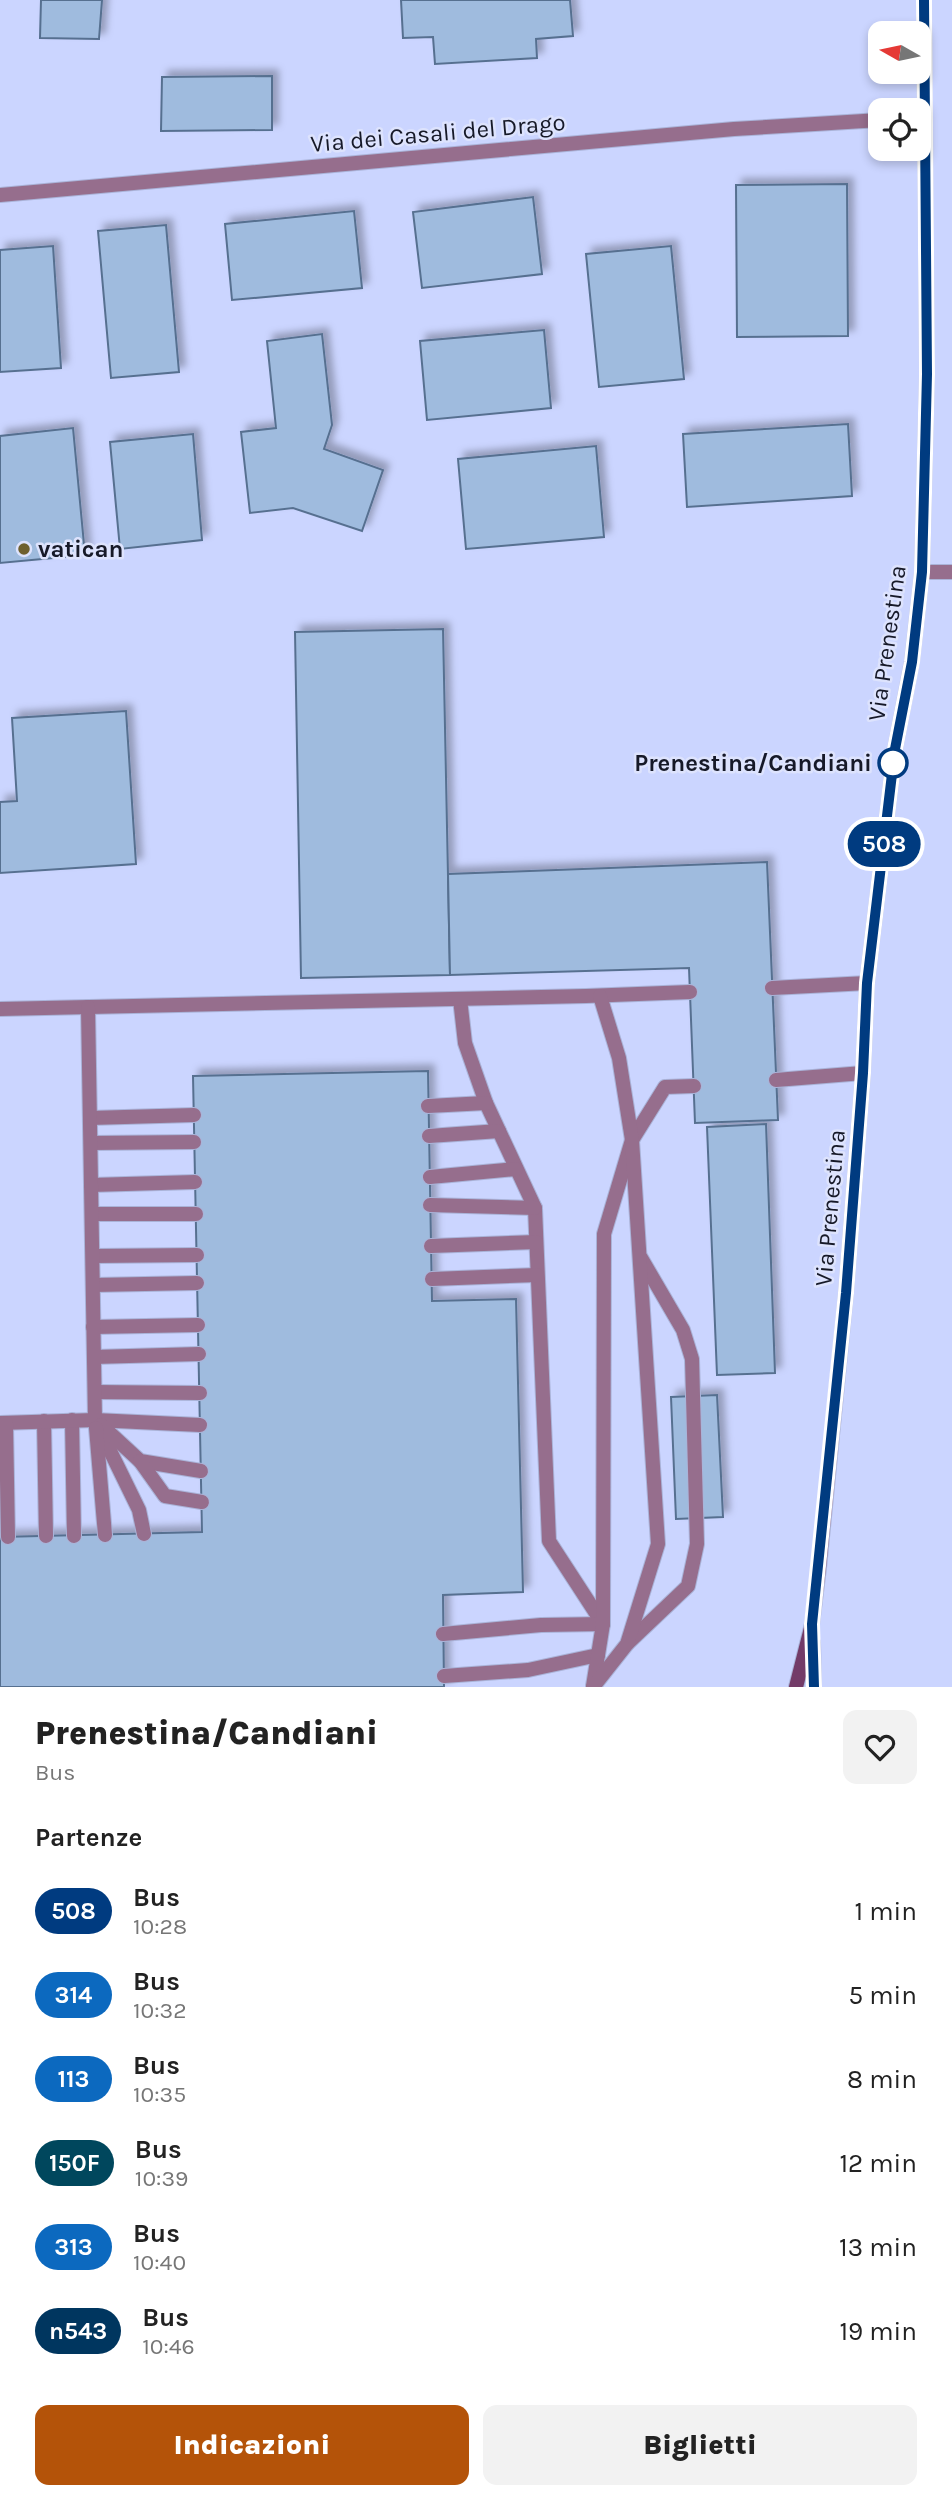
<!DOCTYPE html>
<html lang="it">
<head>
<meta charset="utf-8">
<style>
  body { margin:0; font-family:Karla,sans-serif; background:#f2f2f2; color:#222; height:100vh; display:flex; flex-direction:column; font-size:26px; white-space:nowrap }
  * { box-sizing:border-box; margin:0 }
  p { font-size:23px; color:#767676 }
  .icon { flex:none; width:38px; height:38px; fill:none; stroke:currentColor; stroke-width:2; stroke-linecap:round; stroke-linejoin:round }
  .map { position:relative; height:1687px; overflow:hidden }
  .sheet { display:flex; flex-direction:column; background:#fff; flex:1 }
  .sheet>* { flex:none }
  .badge { padding:0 14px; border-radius:23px; font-size:24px; line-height:46px }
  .needle { width:46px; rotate:279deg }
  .fabs { position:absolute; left:868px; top:21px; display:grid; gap:14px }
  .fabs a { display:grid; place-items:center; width:63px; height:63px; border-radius:14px; background:#fff; box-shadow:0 4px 10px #0003; font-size:35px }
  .map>.badge { position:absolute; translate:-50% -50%; box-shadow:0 0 0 4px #fff }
  h2 { padding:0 35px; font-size:26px; line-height:63px }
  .round { display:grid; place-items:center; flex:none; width:74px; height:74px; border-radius:14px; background:#f2f2f2 }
  .head { display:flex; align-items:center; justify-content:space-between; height:119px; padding:0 35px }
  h1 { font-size:33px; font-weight:800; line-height:52px }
  .action { display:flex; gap:14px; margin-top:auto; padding:14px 35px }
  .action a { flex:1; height:80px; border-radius:14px; background:#b45309; color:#fff; font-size:28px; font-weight:800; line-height:80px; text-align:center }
  .action a+a { background:#f2f2f2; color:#222 }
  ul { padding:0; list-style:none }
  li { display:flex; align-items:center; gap:21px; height:84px; padding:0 35px }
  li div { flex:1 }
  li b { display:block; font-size:26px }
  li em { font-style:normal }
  li .badge { min-width:77px; font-weight:700; text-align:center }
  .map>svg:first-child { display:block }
</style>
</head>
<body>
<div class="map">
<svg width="952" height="1687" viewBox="0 0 952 1687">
  <defs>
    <filter id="shadow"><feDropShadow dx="6" dy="-6" stdDeviation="3.5" flood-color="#0004"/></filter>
  </defs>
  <rect width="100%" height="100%" fill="#cbd5ff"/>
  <g fill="#9fbbde" stroke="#577090" stroke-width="2" filter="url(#shadow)">
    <polygon points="41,0 102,0 99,39 40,38"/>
    <polygon points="401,0 570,0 573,36 536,39 537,58 435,64 433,37 403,38"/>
    <polygon points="272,76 272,130 161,131 162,77"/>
    <polygon points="847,184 848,336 737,337 736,185"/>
    <polygon points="533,197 542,274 422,288 413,212"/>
    <polygon points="354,211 362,288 232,300 225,224"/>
    <polygon points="166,225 179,372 111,378 98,231"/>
    <polygon points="53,246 61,368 0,372 0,250"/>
    <polygon points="671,246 684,379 599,387 586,254"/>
    <polygon points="544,330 551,408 427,420 420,341"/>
    <polygon points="322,334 332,425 324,449 383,470 362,531 293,508 250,513 241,432 276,428 267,341"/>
    <polygon points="848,424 852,496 687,507 683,434"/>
    <polygon points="73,428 85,555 0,563 0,436"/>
    <polygon points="193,434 202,540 120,549 110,442"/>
    <polygon points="596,446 604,537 466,549 458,459"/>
    <polygon points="443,629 450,975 301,978 295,632"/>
    <polygon points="126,711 136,864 0,873 0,802 17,801 12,718"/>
    <polygon points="767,862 778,1120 695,1123 689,968 450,975 448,874"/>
    <polygon points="428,1071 432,1301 516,1299 523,1592 443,1595 444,1687 0,1687 0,1537 202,1532 193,1076"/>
    <polygon points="766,1124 775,1373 717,1375 707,1127"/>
    <polygon points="717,1395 723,1517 676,1519 671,1397"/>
  </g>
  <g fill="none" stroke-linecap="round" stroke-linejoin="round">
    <defs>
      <g id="lane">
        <polyline points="772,988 867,983"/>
        <polyline points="460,999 465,1043 486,1103 535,1208 549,1541 603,1624"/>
        <polyline points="0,1009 586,996 690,992"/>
        <polyline points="776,1080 863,1073"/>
        <polyline points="428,1106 486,1103"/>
        <polyline points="90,1118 194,1115"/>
        <polyline points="429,1136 499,1131"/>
        <polyline points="91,1143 194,1142"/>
        <polyline points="430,1177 516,1169"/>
        <polyline points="91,1185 195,1182"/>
        <polyline points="430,1205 535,1208"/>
        <polyline points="92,1214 196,1214"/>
        <polyline points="431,1246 536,1242"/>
        <polyline points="93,1256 197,1255"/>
        <polyline points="432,1279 537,1275"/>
        <polyline points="93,1285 197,1283"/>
        <polyline points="93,1327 198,1325"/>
        <polyline points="94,1357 199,1354"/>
        <polyline points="95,1392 200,1393"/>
        <polyline points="72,1420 74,1536"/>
        <polyline points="95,1420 139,1510 144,1534"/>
        <polyline points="95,1420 200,1425"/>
        <polyline points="44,1421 46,1536"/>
        <polyline points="0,1423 95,1420 88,1007"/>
        <polyline points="6,1423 8,1537"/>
        <polyline points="101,1425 140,1461 201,1471"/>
        <polyline points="96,1428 105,1535"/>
        <polyline points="140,1461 165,1496 202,1502"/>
        <polyline points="443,1634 541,1625 603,1624"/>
        <polyline points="628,1643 688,1586 697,1544 692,1359 683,1330 641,1258"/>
        <polyline points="444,1676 528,1670 598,1655"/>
        <polyline points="593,1686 603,1624 604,1234 632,1140 665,1087 694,1086"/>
        <polyline points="593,1687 627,1644 658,1544 632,1140 619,1058 600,996"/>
      </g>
      <g id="street">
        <polyline points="0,195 734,129 880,120"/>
        <polyline points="922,572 952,572"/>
      </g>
      <g id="secondary">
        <polyline points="813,1643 814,1687"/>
        <polyline points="796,1687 812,1624 819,1568 846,1293 863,1073 867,983 895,749 912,661 922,572 927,374 924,0"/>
      </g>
    </defs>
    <use href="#lane" stroke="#aab3d8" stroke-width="16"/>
    <use href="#street" stroke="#aab3d8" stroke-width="16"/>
    <use href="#secondary" stroke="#aab3d8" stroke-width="16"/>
    <use href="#lane" stroke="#966e8d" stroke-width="14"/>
    <use href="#street" stroke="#966e8d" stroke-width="14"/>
    <use href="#secondary" stroke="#733b68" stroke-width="14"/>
  </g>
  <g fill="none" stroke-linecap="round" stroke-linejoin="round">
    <defs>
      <polyline id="line" points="814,1687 812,1624 846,1293 863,1073 867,983 895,749 912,662 922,572 927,374 924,0"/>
    </defs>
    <use href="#line" stroke="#fff" stroke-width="16"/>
    <use href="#line" stroke="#003b80" stroke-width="10"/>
  </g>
  <circle fill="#6e602e" stroke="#dde3fd" stroke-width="2.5" cx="24" cy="549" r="7"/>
  <circle fill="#fff" stroke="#003b80" stroke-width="3.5" cx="893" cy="763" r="14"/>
  <g text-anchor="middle" stroke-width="5" stroke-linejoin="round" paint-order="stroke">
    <g font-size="24" fill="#161928" stroke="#dde3fd">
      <text transform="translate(438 133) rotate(-5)" y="8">Via dei Casali del Drago</text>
      <text transform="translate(887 643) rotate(-82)" y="8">Via Prenestina</text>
      <text transform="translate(830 1208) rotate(-85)" y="8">Via Prenestina</text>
    </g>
    <g font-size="24" font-weight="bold" fill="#161928" stroke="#dde3fd" text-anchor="start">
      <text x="38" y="557">vatican</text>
    </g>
    <g font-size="24" font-weight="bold" fill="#161928" stroke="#dde3fd" text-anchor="end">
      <text x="872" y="771">Prenestina/Candiani</text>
    </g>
  </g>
</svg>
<div class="fabs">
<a><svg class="needle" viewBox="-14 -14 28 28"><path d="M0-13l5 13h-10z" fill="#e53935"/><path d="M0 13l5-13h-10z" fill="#767676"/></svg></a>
<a><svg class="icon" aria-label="locate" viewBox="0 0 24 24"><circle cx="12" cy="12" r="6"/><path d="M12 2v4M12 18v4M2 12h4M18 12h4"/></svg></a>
</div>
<b class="badge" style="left:884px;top:844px;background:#003b80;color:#fff">508</b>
</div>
<section class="sheet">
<div class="head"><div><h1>Prenestina/Candiani</h1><p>Bus</p></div><a class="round"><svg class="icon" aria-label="heart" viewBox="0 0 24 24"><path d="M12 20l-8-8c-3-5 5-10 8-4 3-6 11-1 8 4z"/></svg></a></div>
<h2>Partenze</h2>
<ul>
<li><span class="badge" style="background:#003b80;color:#fff">508</span><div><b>Bus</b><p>10:28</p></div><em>1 min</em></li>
<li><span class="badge" style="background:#0c69bf;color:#fff">314</span><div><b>Bus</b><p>10:32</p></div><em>5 min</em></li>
<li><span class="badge" style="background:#0c69bf;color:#fff">113</span><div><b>Bus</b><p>10:35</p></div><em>8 min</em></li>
<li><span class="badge" style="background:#00475d;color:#fff">150F</span><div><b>Bus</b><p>10:39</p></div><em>12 min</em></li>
<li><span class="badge" style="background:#0c69bf;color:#fff">313</span><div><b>Bus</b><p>10:40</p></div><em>13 min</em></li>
<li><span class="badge" style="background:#00365f;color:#fff">n543</span><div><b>Bus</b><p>10:46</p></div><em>19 min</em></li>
</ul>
<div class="action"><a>Indicazioni</a><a>Biglietti</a></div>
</section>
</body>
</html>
